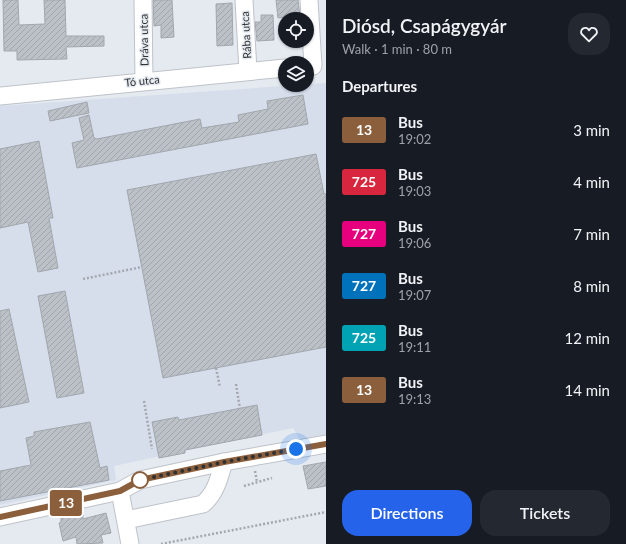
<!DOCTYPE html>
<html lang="en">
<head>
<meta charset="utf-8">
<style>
  body { margin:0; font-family:Lato,sans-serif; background:#242831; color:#f1f3f6; height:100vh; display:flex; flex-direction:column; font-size:15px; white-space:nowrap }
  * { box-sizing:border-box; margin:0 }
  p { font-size:13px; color:#9ea1a6 }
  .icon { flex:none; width:22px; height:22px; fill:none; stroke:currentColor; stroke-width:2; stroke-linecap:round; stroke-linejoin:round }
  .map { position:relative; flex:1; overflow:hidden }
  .panel { display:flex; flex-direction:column; background:#171b24; width:300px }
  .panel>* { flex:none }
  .badge { padding:0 8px; border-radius:3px; font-size:14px; line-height:26px }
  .tools { position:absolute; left:278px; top:12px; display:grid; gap:8px }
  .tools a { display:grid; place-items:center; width:36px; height:36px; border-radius:50%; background:#171b24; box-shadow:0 1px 3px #0004; font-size:20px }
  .you { position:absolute; width:20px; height:20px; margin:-10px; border:3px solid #fff; border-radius:50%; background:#1a73e8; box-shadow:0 0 0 6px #1a73e833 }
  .map>.badge { position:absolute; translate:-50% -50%; box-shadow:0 0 0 2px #fff }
  h2 { padding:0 16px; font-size:15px; line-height:36px }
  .round { display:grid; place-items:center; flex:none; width:42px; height:42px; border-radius:16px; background:#242831 }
  .headline { display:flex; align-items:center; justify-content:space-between; height:68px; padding:0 16px }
  h1 { font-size:19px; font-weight:600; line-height:30px }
  .button { display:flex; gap:8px; margin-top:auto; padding:8px 16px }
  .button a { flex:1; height:46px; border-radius:16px; background:#2563eb; color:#fff; font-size:16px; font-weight:600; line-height:46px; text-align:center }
  .button a+a { background:#242831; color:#f1f3f6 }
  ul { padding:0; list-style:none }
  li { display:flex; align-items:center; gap:12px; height:52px; padding:0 16px }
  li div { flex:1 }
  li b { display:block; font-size:15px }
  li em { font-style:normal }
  li .badge { min-width:44px; font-weight:700; text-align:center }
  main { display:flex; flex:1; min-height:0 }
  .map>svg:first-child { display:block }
</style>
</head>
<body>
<main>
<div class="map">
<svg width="326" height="544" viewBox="0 0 326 544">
  <defs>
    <pattern id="building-hatch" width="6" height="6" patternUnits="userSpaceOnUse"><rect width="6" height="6" fill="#bcc0c7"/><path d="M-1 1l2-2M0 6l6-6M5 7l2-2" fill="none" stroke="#a2a5ab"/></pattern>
  </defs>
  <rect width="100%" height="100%" fill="#e5eaf1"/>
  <polygon fill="#d6deec" points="326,83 326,435 300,440 293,428 114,466 116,480 0,505 0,106"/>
  <g fill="url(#building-hatch)" stroke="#a2a7ad">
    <polygon points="3,0 18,0 19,25 45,24 44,0 65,0 66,36 104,36 104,46 66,47 67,59 17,60 17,51 4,51"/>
    <polygon points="153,0 172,0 174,37 161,38 161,25 154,26"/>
    <polygon points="276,0 298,0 300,16 278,18"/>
    <polygon points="232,3 233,45 217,46 216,4"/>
    <polygon points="261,15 273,15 274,40 257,41 255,22 261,22"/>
    <polygon points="303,95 308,124 77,168 72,143 84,140 79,118 89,115 94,138 97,139 200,119 202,128 239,122 238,115 268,109 267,101"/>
    <polygon points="87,102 89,113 50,121 48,111"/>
    <polygon points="39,141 53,218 49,218 58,268 38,272 28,222 0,228 0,149"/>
    <polygon points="316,154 324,194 326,194 326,347 163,378 127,190"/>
    <polygon points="65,291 84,393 57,398 38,296"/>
    <polygon points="9,309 29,402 0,408 0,311"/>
    <polygon points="257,405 262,435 185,450 185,453 159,458 152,422 178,417 179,420"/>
    <polygon points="90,422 100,468 107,466 109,480 0,501 0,471 31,465 26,438 34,436 34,432"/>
    <polygon points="326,462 326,486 308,489 303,466"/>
    <polygon points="83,512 83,519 106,513 111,533 101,535 103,543 77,544 76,537 63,541 59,523 61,522 61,518"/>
  </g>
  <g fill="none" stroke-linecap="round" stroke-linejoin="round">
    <defs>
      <g id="minor">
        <polyline points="143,0 144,81"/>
        <polyline points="244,0 248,71"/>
        <polyline points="309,0 313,66"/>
        <polyline points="0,96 285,68"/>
        <polyline points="120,491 130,544"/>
        <polyline points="0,517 120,491 140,480 224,462 326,444"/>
        <path d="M126 520 203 504C216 493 219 478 224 462"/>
      </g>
    </defs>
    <use href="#minor" stroke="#bec2c9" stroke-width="19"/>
    <g stroke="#a4a8ae" stroke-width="2.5" stroke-dasharray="2 2" stroke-linecap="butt">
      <polyline points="83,279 142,267"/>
      <polyline points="216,368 220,387"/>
      <polyline points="236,384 240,409"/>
      <polyline points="144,401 152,449"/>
      <polyline points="255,471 257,482"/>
      <polyline points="244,486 272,478"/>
      <polyline points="161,544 326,512"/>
    </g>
    <use href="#minor" stroke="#fff" stroke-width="17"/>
  </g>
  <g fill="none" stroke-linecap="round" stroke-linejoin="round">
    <defs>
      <polyline id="line" points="0,517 120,491 140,480 224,462 326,444"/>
    </defs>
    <use href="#line" stroke="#fff" stroke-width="9"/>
    <use href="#line" stroke="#8b5e3c" stroke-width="6"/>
    <polyline stroke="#2e3032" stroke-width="4" stroke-dasharray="0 7.2" points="140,480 224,462 296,449"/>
  </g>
  <circle fill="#fff" stroke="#8b5e3c" stroke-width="2" cx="140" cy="480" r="8"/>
  <g text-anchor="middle" stroke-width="3" stroke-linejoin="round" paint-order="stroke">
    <g font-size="11" fill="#2e3032" stroke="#e5eaf1">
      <text transform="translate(246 35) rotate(-93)" y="4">Rába utca</text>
      <text transform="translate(144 40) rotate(-91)" y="4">Dráva utca</text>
      <text transform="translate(142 81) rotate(-6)" y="4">Tó utca</text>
    </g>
  </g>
</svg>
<div class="tools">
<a><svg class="icon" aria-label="locate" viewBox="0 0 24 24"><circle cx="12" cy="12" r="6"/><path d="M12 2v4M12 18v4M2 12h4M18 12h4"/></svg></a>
<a><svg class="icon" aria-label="layers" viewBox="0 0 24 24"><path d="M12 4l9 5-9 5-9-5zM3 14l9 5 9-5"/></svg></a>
</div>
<div class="you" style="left:296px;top:449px"></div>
<b class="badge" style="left:66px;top:503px;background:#8b5e3c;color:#fff">13</b>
</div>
<section class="panel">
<div class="headline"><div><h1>Diósd, Csapágygyár</h1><p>Walk · 1 min · 80 m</p></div><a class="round"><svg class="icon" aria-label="heart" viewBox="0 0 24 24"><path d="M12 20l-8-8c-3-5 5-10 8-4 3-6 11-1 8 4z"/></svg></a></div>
<h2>Departures</h2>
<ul>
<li><span class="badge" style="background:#8b5e3c;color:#fff">13</span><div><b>Bus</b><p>19:02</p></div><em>3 min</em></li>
<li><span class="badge" style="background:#d7263d;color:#fff">725</span><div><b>Bus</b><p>19:03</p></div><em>4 min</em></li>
<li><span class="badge" style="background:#e6007e;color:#fff">727</span><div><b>Bus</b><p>19:06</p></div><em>7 min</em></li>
<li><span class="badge" style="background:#0072bc;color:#fff">727</span><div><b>Bus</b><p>19:07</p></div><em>8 min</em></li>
<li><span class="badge" style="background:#00a3b4;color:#fff">725</span><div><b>Bus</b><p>19:11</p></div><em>12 min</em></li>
<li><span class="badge" style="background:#8b5e3c;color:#fff">13</span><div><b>Bus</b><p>19:13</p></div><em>14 min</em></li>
</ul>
<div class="button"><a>Directions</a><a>Tickets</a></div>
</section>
</main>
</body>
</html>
